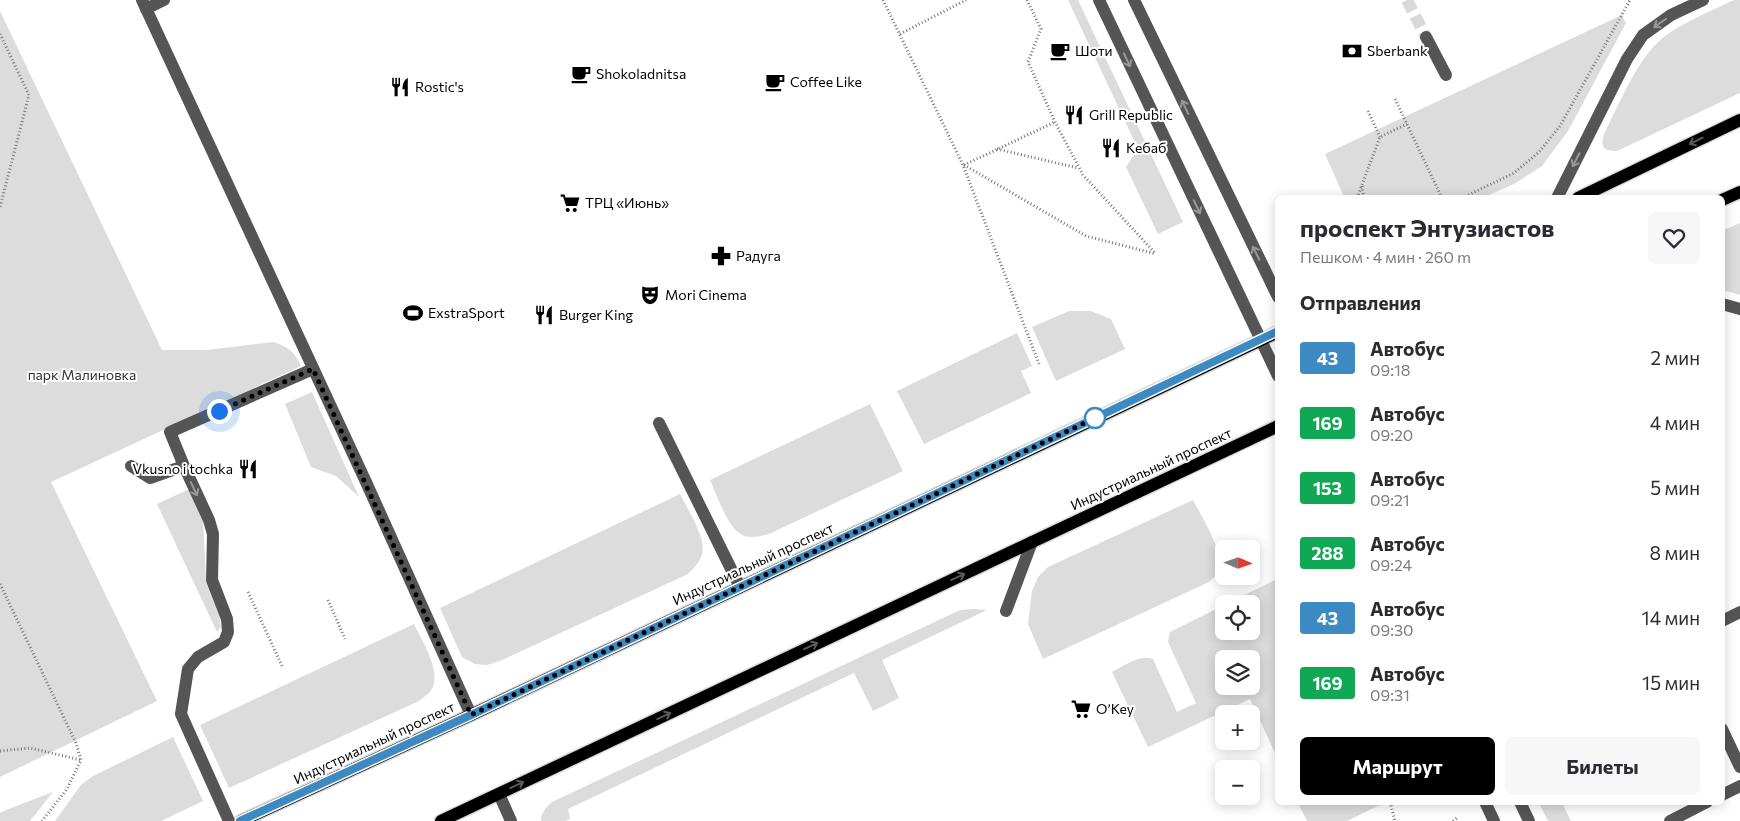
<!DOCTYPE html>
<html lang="ru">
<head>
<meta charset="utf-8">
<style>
  body { margin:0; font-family:Commissioner,sans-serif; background:#f7f7f7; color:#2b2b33; height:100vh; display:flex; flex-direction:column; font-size:19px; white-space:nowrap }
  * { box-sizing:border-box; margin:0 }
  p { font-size:16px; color:#7c7c81 }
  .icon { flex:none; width:28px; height:28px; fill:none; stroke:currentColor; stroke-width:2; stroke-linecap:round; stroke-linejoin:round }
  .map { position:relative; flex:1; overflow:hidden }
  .drawer { position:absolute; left:1275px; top:195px; width:450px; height:610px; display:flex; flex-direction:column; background:#fff; border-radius:8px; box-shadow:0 2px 12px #0003 }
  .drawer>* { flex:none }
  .badge { padding:0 10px; border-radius:4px; font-size:18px; line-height:32px }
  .needle { width:32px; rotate:92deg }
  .controls { position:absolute; left:1215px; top:540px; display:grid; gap:10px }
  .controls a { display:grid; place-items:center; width:45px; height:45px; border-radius:8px; background:#fff; box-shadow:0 2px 12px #0003; font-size:25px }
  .you { position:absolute; width:25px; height:25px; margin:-12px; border:4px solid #fff; border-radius:50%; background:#1a73e8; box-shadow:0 0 0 8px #1a73e833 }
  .map>.badge { position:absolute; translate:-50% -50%; box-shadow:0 0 0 2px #fff }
  h2 { padding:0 25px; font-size:19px; line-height:45px }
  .round { display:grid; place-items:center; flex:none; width:52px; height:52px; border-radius:8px; background:#f7f7f7 }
  .head { display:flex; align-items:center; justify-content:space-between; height:85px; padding:0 25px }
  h1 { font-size:24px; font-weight:700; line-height:38px }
  .cta { display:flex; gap:10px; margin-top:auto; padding:10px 25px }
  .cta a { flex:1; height:58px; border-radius:8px; background:#000; color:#fff; font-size:20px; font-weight:700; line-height:58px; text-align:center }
  .cta a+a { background:#f7f7f7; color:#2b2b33 }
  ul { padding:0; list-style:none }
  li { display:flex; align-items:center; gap:15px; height:65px; padding:0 25px }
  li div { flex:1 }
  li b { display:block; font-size:19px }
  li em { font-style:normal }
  li .badge { min-width:55px; font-weight:700; text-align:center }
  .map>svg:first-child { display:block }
</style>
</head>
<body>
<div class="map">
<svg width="1740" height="821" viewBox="0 0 1740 821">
  <rect width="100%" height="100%" fill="#fff"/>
  <g fill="#dcdcdc" fill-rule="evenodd">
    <polygon points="1068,0 1078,0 1183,222 1158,234 1126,167 1138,149"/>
    <path d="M1734 0H1740V93L1617 151C1604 151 1600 148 1604 134 1620 103 1637 58 1665 36 1686 21 1711 11 1734 0Z"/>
    <path d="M0 11 162 350H207L273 342C287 346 295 352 301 366L51 482 157 701 0 777Z"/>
    <polygon points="1622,15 1626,23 1568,131 1542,166 1514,184 1484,197 1344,197 1325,154"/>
    <polygon points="1740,223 1740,295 1723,290 1722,231"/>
    <polygon points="1069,311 1091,311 1111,319 1125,349 1056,381 1032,327"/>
    <polygon points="1017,333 1032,366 1021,371 1031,393 924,444 897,391"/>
    <polygon points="312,392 359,497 336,476 311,467 285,404"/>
    <path d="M870 404 903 471 769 534C761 536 749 539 742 535 727 527 717 495 710 480Z"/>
    <polygon points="189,489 203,519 206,582 219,616 221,627 217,632 157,504"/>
    <path d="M680 494C687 508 707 539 702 554 700 562 694 568 688 574L502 660 487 665 475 664 462 657 440 608Z"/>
    <path d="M1193 500C1201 516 1225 553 1219 570 1218 575 1213 578 1209 582L1043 659 1028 624 1032 591 1038 577 1048 567Z"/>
    <path d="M1277 579V757L1250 699 1148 747 1112 672C1124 666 1140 654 1153 659L1177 712 1196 703 1168 642 1170 632 1224 605V631H1251V604H1226ZM1224 659H1251V686H1224Z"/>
    <path d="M973 609 987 610 882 660 899 698 873 711 854 673 568 809 570 819 565 821H541C541 813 546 807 552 802L960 610Z"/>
    <path d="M414 624C422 641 445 676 429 693 426 696 422 698 419 701L229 788 200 725Z"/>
    <polygon points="173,737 203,801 161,821 55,821 81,785 93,776"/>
    <polygon points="53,792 30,821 0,821 0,813 6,810"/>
    <polygon points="1298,803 1384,803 1347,821 1307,821"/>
    <polygon points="1539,803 1562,803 1571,821 1548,821"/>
  </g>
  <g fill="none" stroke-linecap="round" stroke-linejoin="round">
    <polyline stroke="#d9d9d9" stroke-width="12" stroke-dasharray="12 6" stroke-linecap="butt" points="1407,0 1426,37"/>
    <defs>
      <g id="major">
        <polyline points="1578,198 1740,120"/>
        <polyline points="1722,200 1740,192"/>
        <polyline points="241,821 471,715 1278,332"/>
        <polyline points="441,821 1278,426"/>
      </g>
    </defs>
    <use href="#major" stroke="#dbdbdb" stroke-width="15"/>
    <g stroke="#777" stroke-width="3" stroke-dasharray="1 2.5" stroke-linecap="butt">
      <polyline points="883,0 963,165 1039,364"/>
      <polyline points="1027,0 1041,29 1028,62 1055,122 1083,175 1156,254"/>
      <polyline points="0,34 29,95 0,207"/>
      <polyline points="900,34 966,0"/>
      <polyline points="1395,99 1442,198"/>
      <polyline points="1368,111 1380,137"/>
      <polyline points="997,149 1078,168"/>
      <polyline points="964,165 1086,236 1156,254"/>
      <polyline points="964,165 1055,122"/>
      <polyline points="1362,186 1364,198"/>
      <polyline points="1357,198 1380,137 1407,124"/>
      <polyline points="1462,198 1514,173 1539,152 1560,126 1630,0"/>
      <polyline points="0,584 76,743 81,760 67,789 42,821"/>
      <polyline points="248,592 282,666"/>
      <polyline points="328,600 345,639"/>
      <polyline points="0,751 30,748 81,760"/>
      <polyline points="1390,802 1395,821"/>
      <polyline points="1453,821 1457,818"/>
    </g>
    <g stroke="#555" stroke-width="12">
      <polyline points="142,0 366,482 471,715"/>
      <polyline points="1099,0 1278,376"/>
      <polyline points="1134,0 1278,297"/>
      <polyline points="146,9 164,0"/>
      <polyline points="1426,37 1446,75"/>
      <polyline points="1557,198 1627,59 1643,35 1671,15 1703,0"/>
      <polyline points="1722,304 1740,309"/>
      <polyline points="659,423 740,587"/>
      <polyline points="131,466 150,478 184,466 209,520 213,534 212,580 227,619 228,632 224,642 198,657 188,669 181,714 229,821"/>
      <polyline points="184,466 170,432 313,369"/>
      <polyline points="1006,611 1032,542"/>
      <polyline points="1722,621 1740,612"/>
      <polyline points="1722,729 1740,767"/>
      <polyline points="499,794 511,821"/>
      <polyline points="1722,795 1740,786"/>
      <polyline points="1485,802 1494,821"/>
      <polyline points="1520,802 1529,821"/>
      <polyline points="1670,821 1707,802"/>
    </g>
    <use href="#major" stroke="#000" stroke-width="12"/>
  </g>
  <defs><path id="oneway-shaft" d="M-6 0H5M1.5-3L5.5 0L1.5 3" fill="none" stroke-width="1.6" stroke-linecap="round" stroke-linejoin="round" transform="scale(1.25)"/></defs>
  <g stroke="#999">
    <use href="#oneway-shaft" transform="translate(1660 23) rotate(145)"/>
    <use href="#oneway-shaft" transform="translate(1127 60) rotate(65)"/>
    <use href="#oneway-shaft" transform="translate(1185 107) rotate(-116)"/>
    <use href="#oneway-shaft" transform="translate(1576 160) rotate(117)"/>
    <use href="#oneway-shaft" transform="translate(1197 207) rotate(65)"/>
    <use href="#oneway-shaft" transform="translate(1256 253) rotate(-116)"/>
    <use href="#oneway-shaft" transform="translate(194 489) rotate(65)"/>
  </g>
  <g stroke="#595959">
    <use href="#oneway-shaft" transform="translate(1696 141) rotate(154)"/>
    <use href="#oneway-shaft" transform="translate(958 577) rotate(-25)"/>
    <use href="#oneway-shaft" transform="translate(811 646) rotate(-25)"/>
    <use href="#oneway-shaft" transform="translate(664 716) rotate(-25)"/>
    <use href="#oneway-shaft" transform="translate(517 785) rotate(-25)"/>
  </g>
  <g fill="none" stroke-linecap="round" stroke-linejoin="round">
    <defs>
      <polyline id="line" points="240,821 471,715 1278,331"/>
    </defs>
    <use href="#line" stroke="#fff" stroke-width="11"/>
    <use href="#line" stroke="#3d8ac2" stroke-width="8"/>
    <polyline stroke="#000" stroke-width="5" stroke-dasharray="0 9" points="219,411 313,369 471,715 1095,418"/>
  </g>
  <defs>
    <symbol id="cafe-bare" viewBox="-9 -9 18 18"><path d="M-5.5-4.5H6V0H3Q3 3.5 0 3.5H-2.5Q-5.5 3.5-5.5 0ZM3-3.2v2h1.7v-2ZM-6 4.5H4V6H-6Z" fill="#000" stroke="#fff" stroke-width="2.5" paint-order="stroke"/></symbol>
    <symbol id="bank-bare" viewBox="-9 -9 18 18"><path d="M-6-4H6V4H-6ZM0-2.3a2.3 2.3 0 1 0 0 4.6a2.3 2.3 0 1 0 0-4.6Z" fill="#000" stroke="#fff" stroke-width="2.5" paint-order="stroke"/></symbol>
    <symbol id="restaurant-bare" viewBox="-9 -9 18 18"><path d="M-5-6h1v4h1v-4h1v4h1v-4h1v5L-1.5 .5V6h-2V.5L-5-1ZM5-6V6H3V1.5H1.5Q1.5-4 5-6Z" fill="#000" stroke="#fff" stroke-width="2.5" paint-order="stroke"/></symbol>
    <symbol id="supermarket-bare" viewBox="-9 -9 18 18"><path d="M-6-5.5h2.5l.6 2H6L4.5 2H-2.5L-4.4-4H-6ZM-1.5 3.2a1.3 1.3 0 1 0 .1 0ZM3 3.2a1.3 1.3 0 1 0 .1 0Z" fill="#000" stroke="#fff" stroke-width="2.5" paint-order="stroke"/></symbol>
    <symbol id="pharmacy-bare" viewBox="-9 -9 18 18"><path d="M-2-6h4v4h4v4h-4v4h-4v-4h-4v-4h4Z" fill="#000" stroke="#fff" stroke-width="2.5" paint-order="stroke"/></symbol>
    <symbol id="theatre-bare" viewBox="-9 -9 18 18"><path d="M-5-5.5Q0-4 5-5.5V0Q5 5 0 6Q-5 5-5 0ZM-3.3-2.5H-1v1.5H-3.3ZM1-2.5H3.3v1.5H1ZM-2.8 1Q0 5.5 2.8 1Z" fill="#000" stroke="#fff" stroke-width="2.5" paint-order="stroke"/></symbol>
    <symbol id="stadium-bare" viewBox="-9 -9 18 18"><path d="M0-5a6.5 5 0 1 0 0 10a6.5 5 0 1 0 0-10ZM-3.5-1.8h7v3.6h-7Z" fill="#000" stroke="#fff" stroke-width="2.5" paint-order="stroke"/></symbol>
  </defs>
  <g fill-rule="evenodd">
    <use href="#cafe-bare" x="1046" y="37" width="28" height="28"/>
    <use href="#bank-bare" x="1338" y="37" width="28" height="28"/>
    <use href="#cafe-bare" x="567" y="60" width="28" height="28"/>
    <use href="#cafe-bare" x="761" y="68" width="28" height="28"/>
    <use href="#restaurant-bare" x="386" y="73" width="28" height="28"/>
    <use href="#restaurant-bare" x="1060" y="101" width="28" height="28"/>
    <use href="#restaurant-bare" x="1097" y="134" width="28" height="28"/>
    <use href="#supermarket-bare" x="556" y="189" width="28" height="28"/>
    <use href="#pharmacy-bare" x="707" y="242" width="28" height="28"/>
    <use href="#theatre-bare" x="636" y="281" width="28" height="28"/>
    <use href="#stadium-bare" x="399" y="299" width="28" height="28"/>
    <use href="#restaurant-bare" x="530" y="301" width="28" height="28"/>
    <use href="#restaurant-bare" x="234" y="455" width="28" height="28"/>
    <use href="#supermarket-bare" x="1067" y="695" width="28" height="28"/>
  </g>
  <circle fill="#fff" stroke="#3d8ac2" stroke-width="2.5" cx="1095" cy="418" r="10"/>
  <g text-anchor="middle" stroke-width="4" stroke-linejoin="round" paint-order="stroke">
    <g font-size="14" fill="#000" stroke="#fff" text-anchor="start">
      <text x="1075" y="56">Шоти</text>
      <text x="1367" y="56">Sberbank</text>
      <text x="596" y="79">Shokoladnitsa</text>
      <text x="790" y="87">Coffee Like</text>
      <text x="415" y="92">Rostic's</text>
      <text x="1089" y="120">Grill Republic</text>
      <text x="1126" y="153">Кебаб</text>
      <text x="585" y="208">ТРЦ «Июнь»</text>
      <text x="736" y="261">Радуга</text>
      <text x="665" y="300">Mori Cinema</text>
      <text x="428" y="318">ExstraSport</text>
      <text x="559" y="320">Burger King</text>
      <text x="233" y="474" text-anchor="end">Vkusno i tochka</text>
      <text x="1096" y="714">O’Key</text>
    </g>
    <g font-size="14" fill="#333" stroke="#fff">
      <text x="82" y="380">парк Малиновка</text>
    </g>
    <g font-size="14" fill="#000" stroke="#fff">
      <text transform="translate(1151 469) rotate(-25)" y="5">Индустриальный проспект</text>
      <text transform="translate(753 564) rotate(-25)" y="5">Индустриальный проспект</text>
      <text transform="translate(374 743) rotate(-25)" y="5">Индустриальный проспект</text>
    </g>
  </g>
</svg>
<div class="controls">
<a><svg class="needle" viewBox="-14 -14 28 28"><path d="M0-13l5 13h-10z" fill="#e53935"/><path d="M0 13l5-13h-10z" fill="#7c7c81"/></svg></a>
<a><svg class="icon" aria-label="locate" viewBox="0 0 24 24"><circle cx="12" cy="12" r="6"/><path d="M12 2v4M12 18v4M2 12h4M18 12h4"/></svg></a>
<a><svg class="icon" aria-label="layers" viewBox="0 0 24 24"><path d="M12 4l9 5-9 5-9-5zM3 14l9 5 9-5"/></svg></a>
<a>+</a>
<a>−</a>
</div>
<div class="you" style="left:219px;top:411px"></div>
<section class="drawer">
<div class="head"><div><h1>проспект Энтузиастов</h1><p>Пешком · 4 мин · 260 m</p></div><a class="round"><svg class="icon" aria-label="heart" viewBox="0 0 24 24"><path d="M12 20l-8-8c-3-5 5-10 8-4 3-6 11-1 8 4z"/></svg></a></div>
<h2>Отправления</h2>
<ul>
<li><span class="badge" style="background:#3d8ac2;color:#fff">43</span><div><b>Автобус</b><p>09:18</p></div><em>2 мин</em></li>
<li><span class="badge" style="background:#10a855;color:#fff">169</span><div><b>Автобус</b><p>09:20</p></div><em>4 мин</em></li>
<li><span class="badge" style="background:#10a855;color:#fff">153</span><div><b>Автобус</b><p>09:21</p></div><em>5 мин</em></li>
<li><span class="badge" style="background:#10a855;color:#fff">288</span><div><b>Автобус</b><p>09:24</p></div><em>8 мин</em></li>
<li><span class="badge" style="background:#3d8ac2;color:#fff">43</span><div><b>Автобус</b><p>09:30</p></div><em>14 мин</em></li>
<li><span class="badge" style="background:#10a855;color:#fff">169</span><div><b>Автобус</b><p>09:31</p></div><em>15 мин</em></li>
</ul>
<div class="cta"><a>Маршрут</a><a>Билеты</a></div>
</section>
</div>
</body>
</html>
